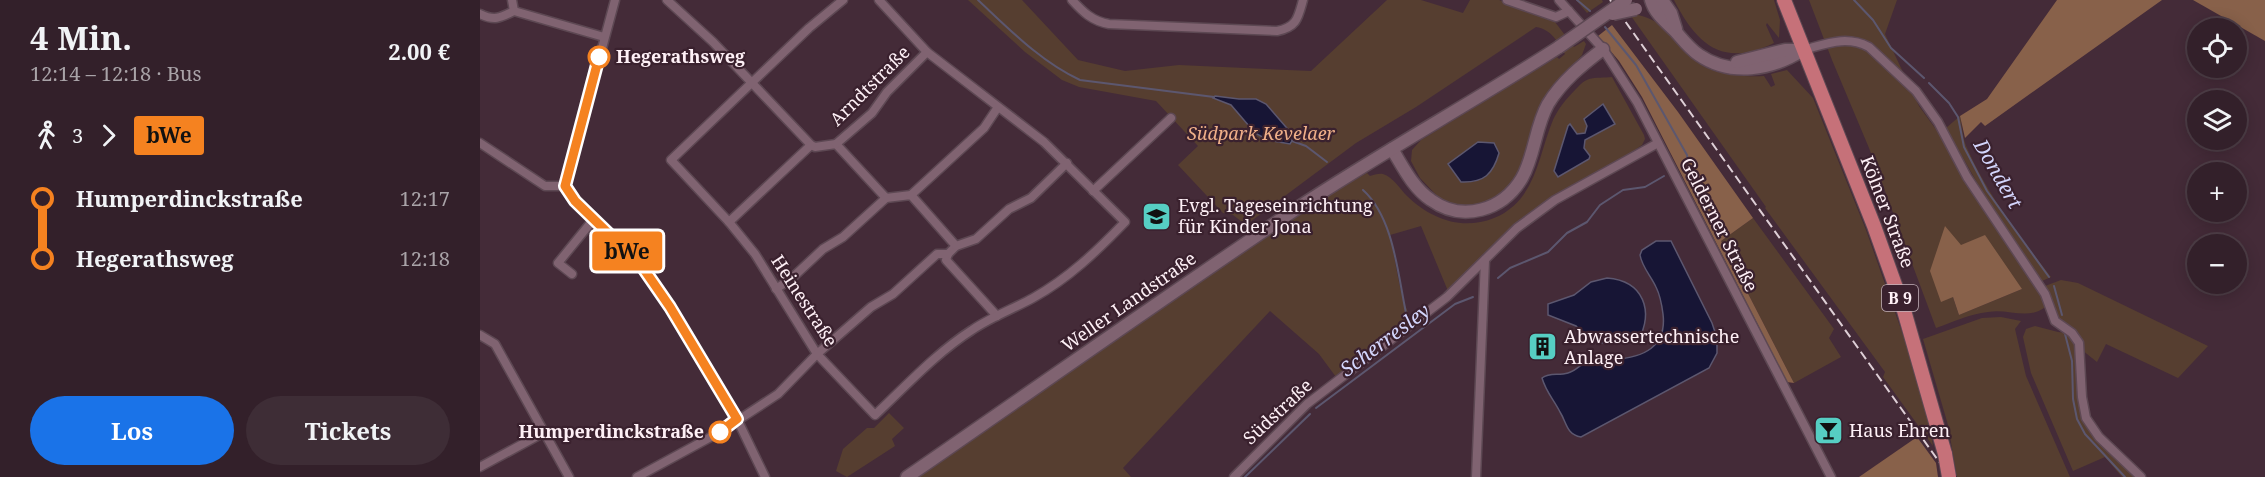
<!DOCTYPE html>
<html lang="de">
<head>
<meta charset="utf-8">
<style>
  body { margin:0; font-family:"Noto Serif",serif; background:#3e2d36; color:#f1f3f6; height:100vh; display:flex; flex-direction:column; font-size:22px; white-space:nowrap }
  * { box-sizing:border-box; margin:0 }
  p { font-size:20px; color:#a9a3a8 }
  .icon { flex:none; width:33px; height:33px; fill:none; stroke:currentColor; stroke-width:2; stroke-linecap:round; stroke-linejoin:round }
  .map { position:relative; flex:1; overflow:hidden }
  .side { display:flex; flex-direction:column; background:#33202a; width:480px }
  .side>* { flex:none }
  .badge { padding:0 12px; border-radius:4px; font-size:21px; line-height:39px }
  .fabs { position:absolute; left:1707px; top:18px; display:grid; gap:12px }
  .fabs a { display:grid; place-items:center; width:60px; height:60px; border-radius:50%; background:#33202a; box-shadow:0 3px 15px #0003,0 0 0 2px #4e3e47; font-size:30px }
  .map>.badge { position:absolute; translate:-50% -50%; box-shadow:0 0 0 3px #fff }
  .legs { display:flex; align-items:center; gap:9px; height:66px; padding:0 30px; font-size:20px }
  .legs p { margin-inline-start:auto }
  .head { display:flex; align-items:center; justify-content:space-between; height:102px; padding:0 30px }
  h1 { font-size:33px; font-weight:700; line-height:45px }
  .button { display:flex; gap:12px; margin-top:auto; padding:12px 30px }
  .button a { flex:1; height:69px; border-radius:36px; background:#1a73e8; color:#fff; font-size:24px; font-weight:700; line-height:69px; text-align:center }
  .button a+a { background:#3e2d36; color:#f1f3f6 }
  ul { padding:0 30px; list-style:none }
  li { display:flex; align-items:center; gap:21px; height:60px; font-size:22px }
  li i { display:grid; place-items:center; width:9px; height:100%; margin:0 8px; background:currentColor }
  li i::after { content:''; width:15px; height:15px; margin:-8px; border:4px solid; border-radius:50%; background:#33202a }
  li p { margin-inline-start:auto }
  li:first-child i { background:linear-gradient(#0000 50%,currentColor 0) }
  li:last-child i { background:linear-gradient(currentColor 50%,#0000 0) }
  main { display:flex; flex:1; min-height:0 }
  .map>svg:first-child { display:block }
</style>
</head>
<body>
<main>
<section class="side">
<div class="head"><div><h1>4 Min.</h1><p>12:14 – 12:18 · Bus</p></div><b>2.00 €</b></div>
<div class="legs"><svg class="icon" aria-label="walk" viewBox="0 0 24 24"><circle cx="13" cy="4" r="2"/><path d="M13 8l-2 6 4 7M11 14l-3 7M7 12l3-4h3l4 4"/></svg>3<svg class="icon" aria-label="forward" viewBox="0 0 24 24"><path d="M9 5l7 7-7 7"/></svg><b class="badge" style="background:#f58220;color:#111">bWe</b></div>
<ul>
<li><i style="color:#f58220"></i><b>Humperdinckstraße</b><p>12:17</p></li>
<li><i style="color:#f58220"></i><b>Hegerathsweg</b><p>12:18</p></li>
</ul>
<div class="button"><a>Los</a><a>Tickets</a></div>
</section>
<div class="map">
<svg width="1785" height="477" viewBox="0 0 1785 477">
  <rect width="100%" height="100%" fill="#442b38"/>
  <g fill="#563e30" fill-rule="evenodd">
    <path d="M488 0H542L598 60 645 71 699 65 831 71 907 0H941L983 13 990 0H1019L1077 19 1075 22 1094 47 1104 41 1106 44 1102 55 1084 75 1032 184 1008 203 982 207 962 201 940 178 931 161 932 150 941 140 1077 57 1079 59 1085 54C1078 42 1071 29 1056 27L936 107 876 143 766 225 753 215 743 213 698 165 718 146 676 101 599 87 582 80 545 52Z"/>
    <polygon points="1096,0 1122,0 1123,2 1107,13"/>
    <path d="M1194 0H1294L1300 20 1299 38 1287 23 1286 25 1294 43C1243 68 1217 45 1194 0Z"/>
    <path d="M1329 0H1417L1405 34 1439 106 1460 135 1508 217 1558 290 1564 300V308C1547 320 1527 308 1508 312 1490 314 1473 322 1456 328L1389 148 1352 60ZM1542 289 1479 315 1473 297Z"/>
    <path d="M1158 15C1185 21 1190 37 1208 55 1229 75 1257 77 1284 76L1291 87 1295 85 1291 74 1307 70 1333 98 1386 230 1429 352 1449 420 1453 446 1403 377 1405 372 1285 208 1286 207 1151 16Z"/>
    <path d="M1132 77 1164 135 1165 139 1162 145C1134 166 1100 179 1071 198 1032 225 1001 258 968 291L941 226 910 235C916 261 919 298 932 320L856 377 839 354 790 311 643 468 651 477H436L780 240 838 201 887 173 890 176C894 175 899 173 903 174 913 177 920 189 927 196 951 219 982 231 1014 218 1056 201 1058 156 1073 120 1078 109 1086 99 1095 90 1099 86 1103 81 1109 79 1116 77 1124 78 1132 77Z"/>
    <path d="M1480 116C1482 126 1483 140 1487 148 1507 194 1540 237 1571 277L1562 281 1503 193 1466 128Z"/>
    <polygon points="1273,218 1354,329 1349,338 1361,357 1314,383 1241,241"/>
    <polygon points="1581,280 1598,283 1728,346 1698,378 1626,344 1617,362 1602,350 1578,319 1565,286"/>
    <polygon points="1521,317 1541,321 1535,329 1546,376 1590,477 1477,477 1468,425 1443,339 1502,318"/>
    <polygon points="1555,326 1578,332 1587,333 1594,339 1598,351 1604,416 1656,477 1642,477 1625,457 1593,471 1551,373 1543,337 1546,329"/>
    <polygon points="409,413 424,428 412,439 415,446 367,477 356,471 363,449 387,428 394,428"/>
  </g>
  <g fill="#88614a">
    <polygon points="1577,0 1682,0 1505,126 1501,122 1485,138 1480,116 1507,99"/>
    <polygon points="1713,0 1785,0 1785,41"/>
    <polygon points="1132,25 1198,112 1273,218 1241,241 1314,383 1307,382 1162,97 1139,61 1118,36"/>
    <polygon points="1465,226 1481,245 1505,235 1542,289 1479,315 1473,297 1461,302 1450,271"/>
    <polygon points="1437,437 1456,463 1458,477 1379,477"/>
  </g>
  <g fill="#171535" stroke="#5c576f" stroke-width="1.5">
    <polygon points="735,96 759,99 776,99 786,104 812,134 812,141 810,144 788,140 775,133 751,105 733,98"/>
    <polygon points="1123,104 1135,124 1105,140 1104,148 1110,156 1109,159 1078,177 1074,171 1088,126 1090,124 1097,134 1105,133 1107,126 1104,119"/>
    <path d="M998 142 1014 143 1019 153C1013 174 1004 183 981 182L968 164Z"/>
    <path d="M1176 241H1191L1232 323 1237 338V353L1229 368 1101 437C1086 434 1087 423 1080 412 1074 400 1066 392 1062 378 1070 372 1078 376 1088 373 1097 371 1102 362 1111 359 1117 357 1127 359 1134 359 1163 358 1187 347 1183 314 1182 306 1180 295 1176 287 1171 276 1162 267 1160 255L1162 250Z"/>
    <path d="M1127 278C1164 281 1174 311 1158 341L1120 343 1107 338 1096 326 1068 315V304L1094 295 1111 282Z"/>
  </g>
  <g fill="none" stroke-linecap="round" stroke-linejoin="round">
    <g stroke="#5c576f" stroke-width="2">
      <path d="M498 0C529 29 561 62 600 80L734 97"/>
      <polyline points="1097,0 1110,11"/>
      <polyline points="1374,0 1393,20 1411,48 1444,78"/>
      <polyline points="1125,27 1156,65 1207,155 1208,161 1202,167"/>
      <polyline points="1449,83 1469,103 1478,117 1484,147 1507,191 1569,277"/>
      <polyline points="812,141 826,146 847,162"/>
      <path d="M883 190C916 220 918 281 928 322"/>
      <polyline points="1018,278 1030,268 1068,252 1087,233 1107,222 1120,205 1143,190 1165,187 1184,176"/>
      <polyline points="1574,286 1582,315"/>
      <polyline points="1585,334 1592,361 1593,399 1597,419 1605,434 1645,477"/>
      <polyline points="836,408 975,304 993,297"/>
      <polyline points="765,477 830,414"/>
    </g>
    <defs>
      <g id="minor">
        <polyline points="32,0 34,11"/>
        <polyline points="187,0 233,42 331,145 335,147 356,144 406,198 431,195 476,246 468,254 466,260 517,316"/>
        <path d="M363 0 329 28 191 160 249 222 275 254 337 354 395 415C426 386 456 353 492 330 511 317 533 309 553 298 589 278 617 251 645 222L564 142 447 52 399 0"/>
        <path d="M592 0C603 12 612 21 629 24L797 31C817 27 818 18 823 0"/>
        <polyline points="1027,0 1076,17 1089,11"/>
        <polyline points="1079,0 1123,49 1157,102 1351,477"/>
        <path d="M0 14C14 21 20 18 34 11L124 37"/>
        <path d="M1323 50C1346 44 1366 35 1389 47L1436 91 1458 122 1487 177 1565 294 1575 321 1592 333 1599 343 1602 397 1606 418 1619 437 1661 477"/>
        <polyline points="0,143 65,186 85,186"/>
        <polyline points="356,144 392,113 407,92 447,52"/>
        <polyline points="85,186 95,201 161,265 190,307 257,419 285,477"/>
        <polyline points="85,186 135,0"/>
        <polyline points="613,191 691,118"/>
        <polyline points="431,195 504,128 518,107"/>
        <polyline points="249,222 331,145"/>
        <polyline points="476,246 496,239 529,209 551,198 587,163"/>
        <polyline points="92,274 78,263 113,220"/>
        <polyline points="296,289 312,278 343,249 363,237 406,198"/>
        <polyline points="0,335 15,344 89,477"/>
        <polyline points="0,467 63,433"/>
        <polyline points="157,477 240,432 298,394 337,354 391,307 413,294 457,254 468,254"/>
        <polyline points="754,477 827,404 967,297 1037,228 1075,200 1178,143"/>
        <polyline points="996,477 1005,260"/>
      </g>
      <g id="secondary">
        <path d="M1171 0C1175 14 1186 22 1196 32 1203 40 1210 49 1219 55 1251 77 1292 70 1323 50"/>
        <polyline points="1182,0 1191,13 1196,29"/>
        <polyline points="1257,62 1305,50 1322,50"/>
        <path d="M912 149C923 167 933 188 951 200 983 223 1023 210 1042 178 1055 155 1055 127 1068 104 1082 81 1102 65 1123 49"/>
        <path d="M427 477C556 388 685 297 816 209 902 152 992 103 1079 47"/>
      </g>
      <polyline id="primary" points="1304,0 1394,226 1423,307 1465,454"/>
    </defs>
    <use href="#minor" stroke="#5d4853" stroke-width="11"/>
    <use href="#secondary" stroke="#5d4853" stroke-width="15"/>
    <use href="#primary" stroke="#5d4853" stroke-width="16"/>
    <use href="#minor" stroke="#806371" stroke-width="8"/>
    <use href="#secondary" stroke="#806371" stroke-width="12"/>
    <use href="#primary" stroke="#c67179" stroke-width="14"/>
    <polyline stroke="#decfd6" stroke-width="2" stroke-dasharray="9 4.5" stroke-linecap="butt" points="1130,0 1470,477"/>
    <defs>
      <g id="secondary-bridge">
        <polyline points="1133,14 1156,9"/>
        <polyline points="1079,47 1146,0"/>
      </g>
      <polyline id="primary-bridge" points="1465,454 1469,477"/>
    </defs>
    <use href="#secondary-bridge" stroke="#5d4853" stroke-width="15" stroke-linecap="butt"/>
    <use href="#primary-bridge" stroke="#5d4853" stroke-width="16" stroke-linecap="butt"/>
    <use href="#secondary-bridge" stroke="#806371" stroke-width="12"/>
    <use href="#primary-bridge" stroke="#c67179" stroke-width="14"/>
  </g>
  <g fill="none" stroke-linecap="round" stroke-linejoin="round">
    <defs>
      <polyline id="line-1" points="119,57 85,186 95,201 161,265 190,307 257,419 240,432"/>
    </defs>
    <use href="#line-1" stroke="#fff" stroke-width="14"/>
    <use href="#line-1" stroke="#f58220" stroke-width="9"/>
  </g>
  <defs>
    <symbol id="school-square" viewBox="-11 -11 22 22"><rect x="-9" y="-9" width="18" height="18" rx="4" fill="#56cec3" stroke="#3a212e"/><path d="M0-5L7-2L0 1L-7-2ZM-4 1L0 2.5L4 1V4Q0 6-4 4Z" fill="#111"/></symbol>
    <symbol id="building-square" viewBox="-11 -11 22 22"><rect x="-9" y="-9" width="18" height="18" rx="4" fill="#56cec3" stroke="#3a212e"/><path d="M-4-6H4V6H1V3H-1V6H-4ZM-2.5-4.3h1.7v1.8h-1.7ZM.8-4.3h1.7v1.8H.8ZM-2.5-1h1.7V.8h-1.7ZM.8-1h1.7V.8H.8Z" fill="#111"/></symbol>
    <symbol id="bar-square" viewBox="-11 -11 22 22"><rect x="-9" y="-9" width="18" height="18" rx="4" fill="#56cec3" stroke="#3a212e"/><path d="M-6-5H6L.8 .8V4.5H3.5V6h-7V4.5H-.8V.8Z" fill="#111"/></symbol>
  </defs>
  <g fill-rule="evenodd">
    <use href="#school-square" x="660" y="200" width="33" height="33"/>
    <use href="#building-square" x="1046" y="330" width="33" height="33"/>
    <use href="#bar-square" x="1332" y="414" width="33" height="33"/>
  </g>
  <g fill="#fff" stroke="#f58220" stroke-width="3">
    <circle cx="119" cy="57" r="10"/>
    <circle cx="240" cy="432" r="10"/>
  </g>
  <g text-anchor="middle" stroke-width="4.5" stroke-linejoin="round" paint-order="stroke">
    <rect fill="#3a212e" stroke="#c3b2ba" stroke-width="1.5" x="1402" y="285" width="36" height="26" rx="4.5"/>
    <g font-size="16" font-weight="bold" fill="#fef0f6">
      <text x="1420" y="304">B 9</text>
    </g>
    <g font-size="18" font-weight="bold" fill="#fef0f6" stroke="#3a212e" text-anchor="start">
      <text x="136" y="63">Hegerathsweg</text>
      <text x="224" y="438" text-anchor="end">Humperdinckstraße</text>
    </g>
    <g font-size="18" fill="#fef0f6" stroke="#3a212e">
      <text transform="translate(390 86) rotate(-45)" y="6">Arndtstraße</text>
      <text transform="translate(1407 212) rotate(69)" y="6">Kölner Straße</text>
      <text transform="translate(1239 225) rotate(63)" y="6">Gelderner Straße</text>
      <text transform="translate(324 301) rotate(57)" y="6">Heinestraße</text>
      <text transform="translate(649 302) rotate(-35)" y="6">Weller Landstraße</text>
      <text transform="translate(798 412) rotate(-43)" y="6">Südstraße</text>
    </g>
    <g font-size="18" font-style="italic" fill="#efaf89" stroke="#3a212e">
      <text x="781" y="140">Südpark Kevelaer</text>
    </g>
    <g font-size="18" fill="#fef0f6" stroke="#3a212e" text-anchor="start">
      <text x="698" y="212">Evgl. Tageseinrichtung<tspan x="698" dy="21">für Kinder Jona</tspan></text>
      <text x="1084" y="343">Abwassertechnische<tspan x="1084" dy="21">Anlage</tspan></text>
      <text x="1369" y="437">Haus Ehren</text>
    </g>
    <g font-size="20" font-style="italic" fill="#d3d5fc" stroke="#3a212e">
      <text transform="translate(1518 174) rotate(60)" y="7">Dondert</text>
      <text transform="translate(905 340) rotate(-37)" y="7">Scherresley</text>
    </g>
  </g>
</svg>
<div class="fabs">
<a><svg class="icon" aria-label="locate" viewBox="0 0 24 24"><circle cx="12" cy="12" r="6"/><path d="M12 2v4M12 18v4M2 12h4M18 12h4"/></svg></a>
<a><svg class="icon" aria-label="layers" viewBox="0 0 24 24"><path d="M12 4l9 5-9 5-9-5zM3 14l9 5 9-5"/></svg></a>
<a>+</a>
<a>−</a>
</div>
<b class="badge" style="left:147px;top:251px;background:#f58220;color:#111">bWe</b>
</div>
</main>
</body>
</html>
